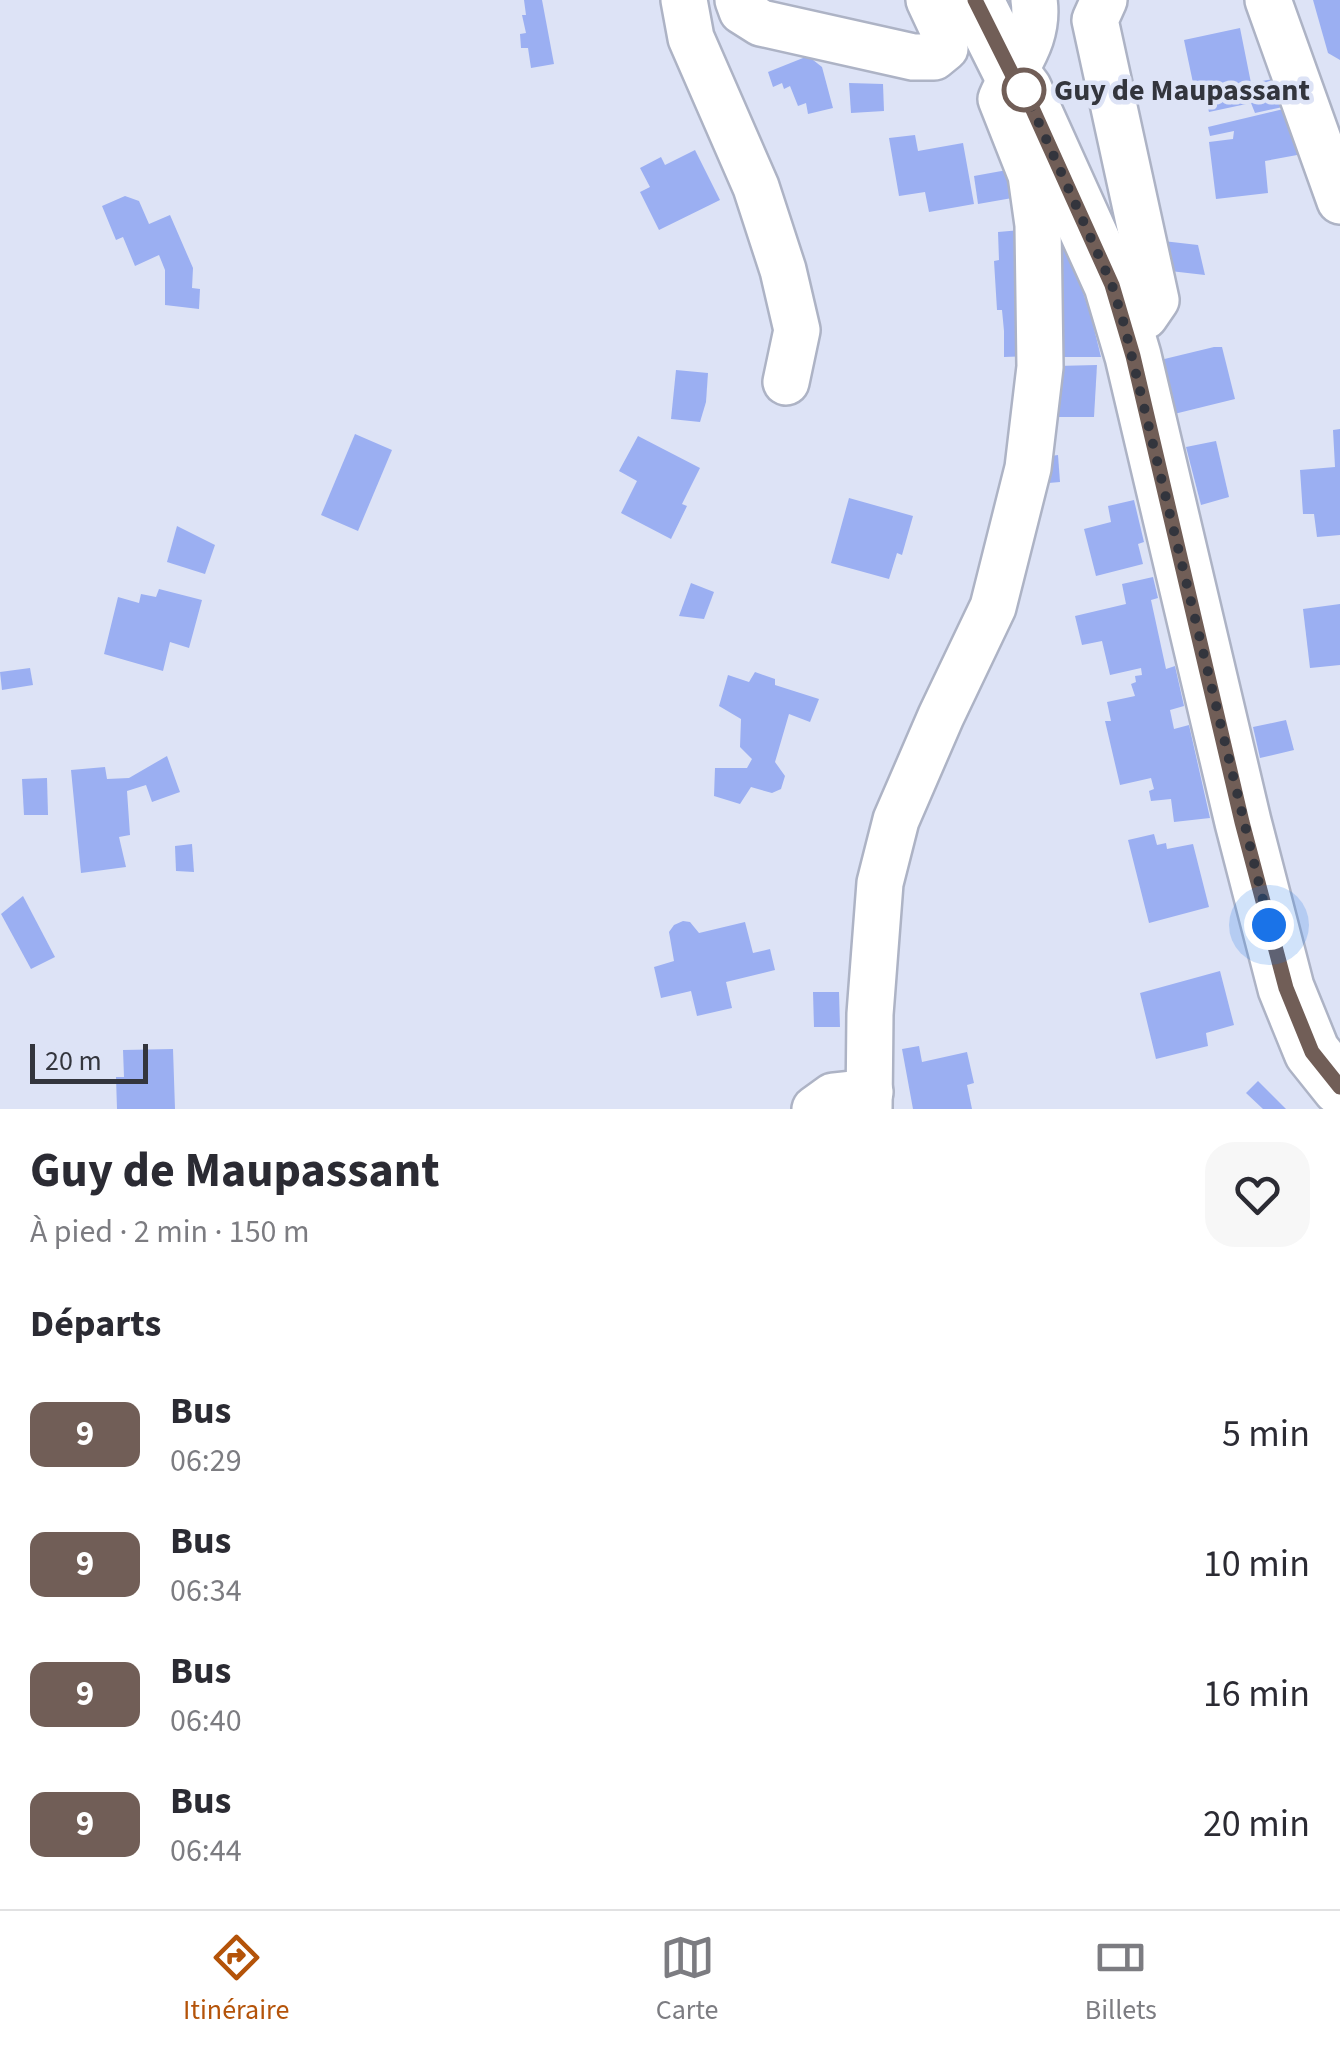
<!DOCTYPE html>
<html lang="fr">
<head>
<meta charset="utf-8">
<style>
  body { margin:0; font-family:"Source Sans 3",sans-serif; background:#f7f7f7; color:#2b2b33; height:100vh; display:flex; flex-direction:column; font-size:38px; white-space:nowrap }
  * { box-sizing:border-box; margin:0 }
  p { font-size:32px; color:#7c7c81 }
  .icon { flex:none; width:55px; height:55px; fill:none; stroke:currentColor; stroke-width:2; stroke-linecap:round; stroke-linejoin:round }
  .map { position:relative; height:1109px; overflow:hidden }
  .side { display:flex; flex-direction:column; background:#fff; flex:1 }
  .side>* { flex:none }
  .badge { padding:0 20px; border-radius:15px; font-size:35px; line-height:65px }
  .scale { position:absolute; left:30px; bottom:25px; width:118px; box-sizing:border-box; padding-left:10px; border:5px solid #33353d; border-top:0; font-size:28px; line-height:35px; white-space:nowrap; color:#33353d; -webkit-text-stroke:8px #dde3f6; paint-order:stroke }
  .you { position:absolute; width:50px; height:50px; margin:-25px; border:8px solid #fff; border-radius:50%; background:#1a73e8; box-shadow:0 0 0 15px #1a73e833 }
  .map>.badge { position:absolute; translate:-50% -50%; box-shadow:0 0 0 5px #fff }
  h2 { padding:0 30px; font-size:38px; line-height:90px }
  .round { display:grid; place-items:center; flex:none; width:105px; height:105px; border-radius:30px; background:#f7f7f7 }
  .head { display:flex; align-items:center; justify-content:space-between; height:170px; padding:0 30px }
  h1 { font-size:48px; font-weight:700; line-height:75px }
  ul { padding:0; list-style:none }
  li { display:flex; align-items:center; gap:30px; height:130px; padding:0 30px }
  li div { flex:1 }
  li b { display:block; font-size:38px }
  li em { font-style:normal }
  li .badge { min-width:110px; font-weight:700; text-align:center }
  .tabs { display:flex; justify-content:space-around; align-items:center; height:140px; border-top:2px solid #e1e1e2; background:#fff; font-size:28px; color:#7c7c81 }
  .tabs a { display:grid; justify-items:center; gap:5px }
  .tabs .current { color:#b45309 }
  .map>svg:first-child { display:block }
</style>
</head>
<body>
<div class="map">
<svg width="1340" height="1109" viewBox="0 0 1340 1109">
  <rect width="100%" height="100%" fill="#dde3f6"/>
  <g fill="#9baff2">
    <polygon points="524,0 542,0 554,64 531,68 528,48 521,48 520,34 526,33 522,15 526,15"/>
    <polygon points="1313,0 1340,0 1340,60 1328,53"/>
    <polygon points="1240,28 1251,83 1284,77 1292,105 1255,113 1251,103 1209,112 1204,94 1196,97 1184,40"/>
    <polygon points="808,56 822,67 833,108 808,114 806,103 798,106 790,86 784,89 782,83 773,87 768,72"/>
    <polygon points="849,83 883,84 884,111 851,113"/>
    <polygon points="1296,106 1308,153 1265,161 1268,193 1216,199 1209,142 1233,139 1234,131 1210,136 1208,127"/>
    <polygon points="915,135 918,151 963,143 974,204 929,212 925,192 899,196 889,138"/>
    <polygon points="695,150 720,200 659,230 640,192 650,187 640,168 661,157 665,165"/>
    <polygon points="1007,170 1018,197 978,204 974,176"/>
    <polygon points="125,196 139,201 149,224 170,215 193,268 192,288 200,289 199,309 165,305 165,270 159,255 135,266 123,237 116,240 102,206"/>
    <polygon points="1059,221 1091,316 1101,357 1057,357"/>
    <polygon points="1021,230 1028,356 1004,357 1004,331 1002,310 997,310 994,261 999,260 998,232"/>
    <polygon points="1163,241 1198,245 1205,275 1170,271"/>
    <polygon points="1214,347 1222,347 1235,399 1166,416 1152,362"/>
    <polygon points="1097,365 1094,417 1054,417 1056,366"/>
    <polygon points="676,370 708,373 706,402 700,422 671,419"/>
    <polygon points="1340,429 1340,535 1317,537 1314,514 1303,514 1300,470 1335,467 1333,430"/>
    <polygon points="355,434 392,450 358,531 321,515"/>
    <polygon points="638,436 700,468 682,504 687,506 671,539 621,513 637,481 619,471"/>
    <polygon points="1216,441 1229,497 1201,505 1186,447"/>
    <polygon points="1058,455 1060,482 1037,484 1044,457"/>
    <polygon points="849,498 913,516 902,555 897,553 889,579 831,563"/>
    <polygon points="1134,500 1144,542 1138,544 1143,564 1096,576 1084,529 1111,522 1108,506"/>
    <polygon points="177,526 215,545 205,574 167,562"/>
    <polygon points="1153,577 1158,598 1151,600 1166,669 1175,666 1184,706 1170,710 1174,729 1189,725 1210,818 1174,822 1171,799 1151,801 1149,791 1154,789 1151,778 1120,785 1105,721 1111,721 1107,702 1135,696 1131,684 1136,682 1135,676 1142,675 1141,668 1110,675 1102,641 1082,645 1075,616 1126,604 1122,584"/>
    <polygon points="691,583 714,592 704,619 679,616"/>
    <polygon points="159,589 202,600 189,648 170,642 163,671 104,654 118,597 139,603 141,594 156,597"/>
    <polygon points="1340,604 1340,665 1310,668 1303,609"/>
    <polygon points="30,668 33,685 2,690 0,672"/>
    <polygon points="755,672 775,679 775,685 819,699 810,722 789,714 775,762 785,776 781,789 772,793 751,787 740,804 714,796 715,768 747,768 752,759 740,747 741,719 719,706 728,675 749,682"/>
    <polygon points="1286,720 1294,750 1260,758 1253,727"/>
    <polygon points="167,756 180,792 152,802 146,785 127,791 130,835 119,837 126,867 81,873 71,770 105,767 107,779 129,778"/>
    <polygon points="47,778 48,815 24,815 22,779"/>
    <polygon points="1154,834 1157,845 1166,843 1167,849 1193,844 1209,907 1149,923 1128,840"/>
    <polygon points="192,844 194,872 176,871 175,846"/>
    <polygon points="23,896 55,957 31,969 1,914"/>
    <polygon points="683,921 690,922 699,933 745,922 753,953 770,949 775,970 726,982 732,1008 697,1016 691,991 661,998 654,967 674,961 669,932 674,925"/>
    <polygon points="1220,971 1234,1025 1206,1033 1208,1046 1156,1059 1140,993"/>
    <polygon points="813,992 839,992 840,1027 814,1027"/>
    <polygon points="919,1046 922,1062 967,1052 974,1083 967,1085 972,1109 913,1109 902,1049"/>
    <polygon points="173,1049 175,1109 117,1109 116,1077 124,1077 123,1050"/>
    <polygon points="1258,1081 1286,1109 1263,1109 1246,1093"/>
  </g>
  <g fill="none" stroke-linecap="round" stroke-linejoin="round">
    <defs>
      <g id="minor">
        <polyline points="684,0 691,38 756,187 783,270 797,330 786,382"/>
        <polyline points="738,0 742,11 761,23 913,57 934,57 945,48 943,30 929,0"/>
        <polyline points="1104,0 1095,20 1156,300 1145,316 1124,324"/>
        <polyline points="1268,0 1340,201"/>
        <polyline points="815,1109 833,1096 870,1092"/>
        <path d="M869 1109 870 1014 880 883 896 820 941 716 993 607 1028 468 1040 367 1038 225 1031 175 1001 99C1015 65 1040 40 1034 0"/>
      </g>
      <polyline id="major" points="975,0 1012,74 1024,90 1112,285 1133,356 1243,822 1286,988 1312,1052 1340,1087"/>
    </defs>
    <use href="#minor" stroke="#adb3c5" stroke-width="50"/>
    <use href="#major" stroke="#adb3c5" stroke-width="60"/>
    <use href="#minor" stroke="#fff" stroke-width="45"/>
    <use href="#major" stroke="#fff" stroke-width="55"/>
  </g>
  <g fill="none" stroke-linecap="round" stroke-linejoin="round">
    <defs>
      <polyline id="line" points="975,0 1012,74 1024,90 1112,285 1133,356 1242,822 1286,988 1312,1052 1340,1087"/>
    </defs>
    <use href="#line" stroke="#fff" stroke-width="22"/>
    <use href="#line" stroke="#715e57" stroke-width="15"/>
    <polyline stroke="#33353d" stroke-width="10" stroke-dasharray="0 18" points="1024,90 1112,285 1124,324 1269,925"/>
  </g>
  <circle fill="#fff" stroke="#715e57" stroke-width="5" cx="1024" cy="90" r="20"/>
  <g text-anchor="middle" stroke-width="9" stroke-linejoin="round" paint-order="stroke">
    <g font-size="30" font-weight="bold" fill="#33353d" stroke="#dde3f6" text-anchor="start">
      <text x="1054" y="100">Guy de Maupassant</text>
    </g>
  </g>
</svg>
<div class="scale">20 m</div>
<div class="you" style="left:1269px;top:925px"></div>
</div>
<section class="side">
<div class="head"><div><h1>Guy de Maupassant</h1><p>À pied · 2 min · 150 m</p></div><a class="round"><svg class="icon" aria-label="heart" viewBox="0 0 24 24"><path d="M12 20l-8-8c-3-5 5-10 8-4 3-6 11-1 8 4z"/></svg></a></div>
<h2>Départs</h2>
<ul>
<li><span class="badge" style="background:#715e57;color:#fff">9</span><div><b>Bus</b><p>06:29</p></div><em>5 min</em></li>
<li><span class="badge" style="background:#715e57;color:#fff">9</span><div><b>Bus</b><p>06:34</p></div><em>10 min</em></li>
<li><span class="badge" style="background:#715e57;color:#fff">9</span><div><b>Bus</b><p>06:40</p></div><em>16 min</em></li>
<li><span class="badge" style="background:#715e57;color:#fff">9</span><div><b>Bus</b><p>06:44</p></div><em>20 min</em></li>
</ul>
</section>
<nav class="tabs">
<a class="current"><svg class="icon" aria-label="directions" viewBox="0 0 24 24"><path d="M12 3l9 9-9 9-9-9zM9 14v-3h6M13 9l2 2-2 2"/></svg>Itinéraire</a>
<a><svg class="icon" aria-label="map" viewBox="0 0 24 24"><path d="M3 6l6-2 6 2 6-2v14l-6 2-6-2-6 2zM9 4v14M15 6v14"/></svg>Carte</a>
<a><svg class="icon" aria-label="tickets" viewBox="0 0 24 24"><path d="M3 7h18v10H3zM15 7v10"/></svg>Billets</a>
</nav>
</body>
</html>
